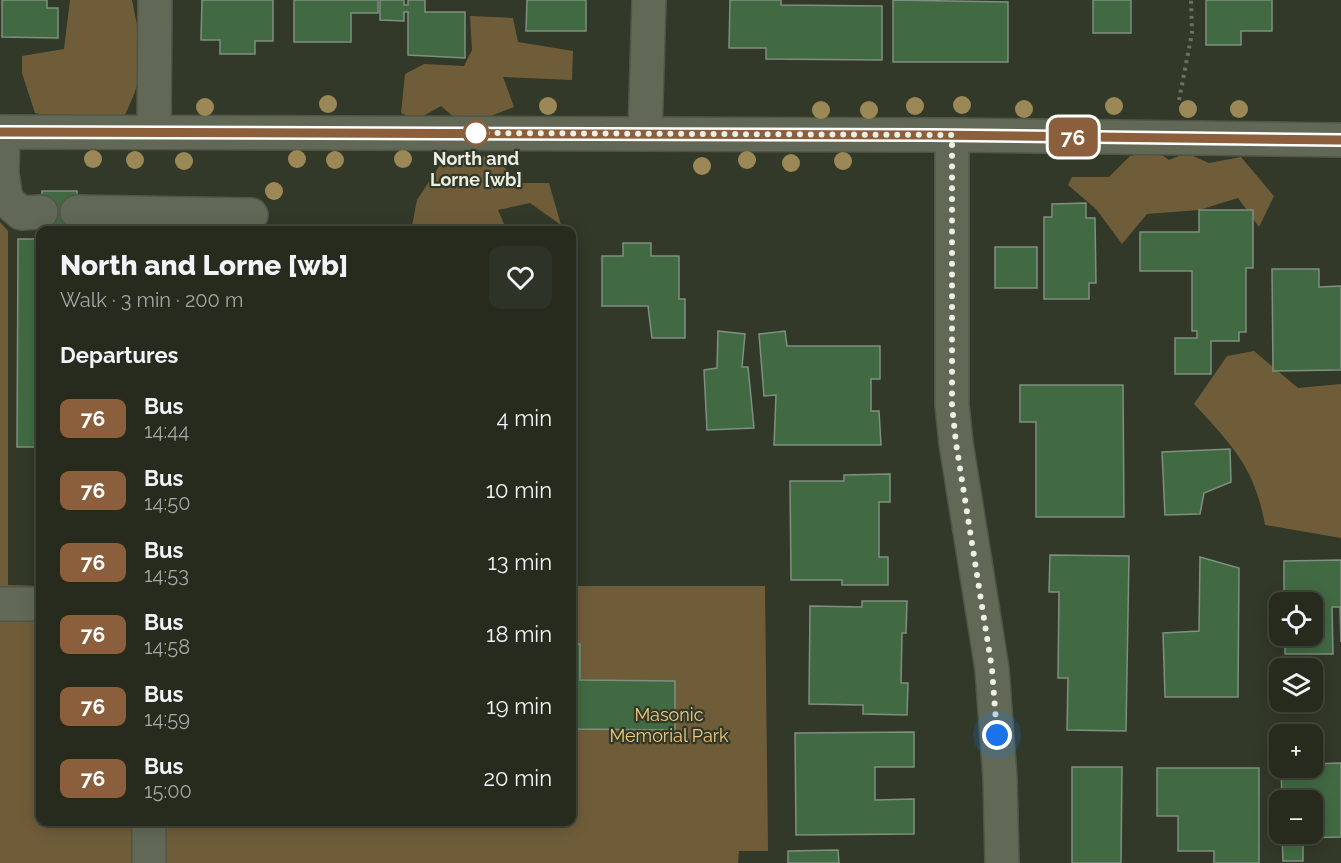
<!DOCTYPE html>
<html lang="en">
<head>
<meta charset="utf-8">
<style>
  body { margin:0; font-family:Raleway,sans-serif; background:#2e3327; color:#f1f3f6; height:100vh; display:flex; flex-direction:column; font-size:22px; white-space:nowrap }
  * { box-sizing:border-box; margin:0 }
  p { font-size:20px; color:#a4a7a4 }
  .icon { flex:none; width:33px; height:33px; fill:none; stroke:currentColor; stroke-width:2; stroke-linecap:round; stroke-linejoin:round }
  .map { position:relative; flex:1; overflow:hidden }
  .details { position:absolute; left:36px; top:226px; width:540px; height:600px; display:flex; flex-direction:column; background:#262b1e; border-radius:12px; box-shadow:0 3px 15px #0003,0 0 0 2px #42473c }
  .details>* { flex:none }
  .badge { padding:0 12px; border-radius:9px; font-size:21px; line-height:39px }
  .tools { position:absolute; left:1269px; top:592px; display:grid; gap:12px }
  .tools a { display:grid; place-items:center; width:54px; height:54px; border-radius:12px; background:#262b1e; box-shadow:0 3px 15px #0003,0 0 0 2px #42473c; font-size:30px }
  .you { position:absolute; width:30px; height:30px; margin:-15px; border:4px solid #fff; border-radius:50%; background:#1a73e8; box-shadow:0 0 0 9px #1a73e833 }
  .map>.badge { position:absolute; translate:-50% -50%; box-shadow:0 0 0 3px #fff }
  h2 { padding:0 24px; font-size:22px; line-height:54px }
  .round { display:grid; place-items:center; flex:none; width:63px; height:63px; border-radius:12px; background:#2e3327 }
  .overview { display:flex; align-items:center; justify-content:space-between; height:102px; padding:0 24px }
  h1 { font-size:28px; font-weight:800; line-height:45px }
  ul { padding:0; list-style:none }
  li { display:flex; align-items:center; gap:18px; height:72px; padding:0 24px }
  li div { flex:1 }
  li b { display:block; font-size:22px }
  li em { font-style:normal }
  li .badge { min-width:66px; font-weight:700; text-align:center }
  .map>svg:first-child { display:block }
</style>
</head>
<body>
<div class="map">
<svg width="1341" height="863" viewBox="0 0 1341 863">
  <rect width="100%" height="100%" fill="#323928"/>
  <g fill="#6f5d3a">
    <path d="M70 0H132C143 56 149 68 122 121L76 122 35 113 22 73V56L64 49Z"/>
    <polygon points="470,16 513,18 518,42 573,51 572,80 503,77 514,107 483,119 456,119 441,106 416,120 401,113 405,74 424,64 464,66 472,50"/>
    <polygon points="1155,150 1169,160 1186,153 1209,163 1241,157 1274,196 1259,227 1238,198 1199,210 1147,214 1122,244 1096,209 1068,185 1072,177 1109,177 1130,156"/>
    <polygon points="493,156 520,183 549,183 561,225 530,203 498,210 507,231 411,231 417,200 444,159"/>
    <polygon points="0,222 8,231 8,585 40,586 40,822 572,822 572,586 765,586 768,851 739,851 738,863 0,863"/>
    <path d="M1254 351 1298 388 1341 384V538L1265 525C1255 468 1232 445 1194 404L1227 356Z"/>
  </g>
  <g fill="#416a43" stroke="#7f8f80" stroke-width="1.5">
    <polygon points="2,0 47,0 47,8 58,8 58,38 2,37"/>
    <polygon points="202,0 273,0 273,41 255,41 255,54 220,54 220,40 201,40"/>
    <polygon points="294,0 378,0 378,13 351,13 351,42 294,42"/>
    <polygon points="380,0 404,0 404,5 408,5 408,0 425,0 425,12 465,12 465,58 408,55 408,12 404,12 404,21 380,20"/>
    <polygon points="527,0 586,0 586,31 526,31"/>
    <polygon points="730,0 781,0 781,5 882,6 882,60 766,59 766,48 729,48"/>
    <polygon points="893,0 1008,2 1008,62 893,62"/>
    <rect x="1093" y="0" width="38" height="33"/>
    <polygon points="1206,0 1272,0 1272,31 1241,31 1241,45 1206,45"/>
    <polygon points="42,191 77,191 77,217 239,231 41,231"/>
    <polygon points="1086,203 1086,218 1095,218 1096,283 1089,283 1089,299 1044,299 1044,217 1052,217 1052,204"/>
    <polygon points="1199,210 1253,210 1253,268 1246,268 1246,332 1239,332 1239,341 1211,341 1211,374 1175,374 1175,338 1197,338 1197,331 1192,331 1192,271 1140,271 1140,232 1199,232"/>
    <polygon points="18,239 40,239 40,447 17,447"/>
    <polygon points="623,243 651,243 651,256 679,256 679,299 685,299 685,338 652,338 648,306 602,306 602,256 623,256"/>
    <rect x="995" y="247" width="42" height="41"/>
    <polygon points="1272,269 1319,269 1319,287 1341,286 1341,370 1273,371"/>
    <polygon points="718,331 745,334 742,367 748,367 754,428 707,430 704,370 717,368"/>
    <polygon points="785,331 787,346 880,346 880,379 871,379 871,411 879,411 881,445 774,445 776,395 764,396 759,334"/>
    <polygon points="1020,385 1123,385 1124,517 1036,517 1036,422 1020,422"/>
    <polygon points="1230,449 1231,482 1204,493 1200,514 1165,515 1162,452"/>
    <polygon points="890,474 890,502 879,502 879,557 888,557 888,585 842,585 842,580 791,580 790,481 844,481 844,475"/>
    <polygon points="1050,555 1129,556 1126,731 1067,730 1068,678 1058,678 1059,592 1049,592"/>
    <polygon points="1200,557 1239,568 1238,697 1165,697 1163,633 1199,631"/>
    <polygon points="1341,560 1341,642 1340,607 1332,607 1333,654 1285,654 1285,636 1312,636 1312,603 1284,603 1284,561"/>
    <polygon points="862,601 907,601 906,633 902,633 901,683 908,683 907,715 863,714 863,705 809,704 810,606 862,607"/>
    <polygon points="572,644 580,644 580,680 675,681 675,730 572,729"/>
    <polygon points="914,732 914,767 875,767 875,800 914,799 914,834 796,835 795,733"/>
    <polygon points="1341,763 1341,837 1303,838 1303,861 1283,861 1282,834 1312,834 1312,801 1282,801 1281,768 1312,768 1312,764"/>
    <polygon points="1072,767 1122,767 1121,863 1072,863"/>
    <polygon points="1157,768 1259,768 1259,863 1214,863 1214,851 1178,851 1178,816 1157,816"/>
    <polygon points="838,850 839,863 788,863 788,851"/>
  </g>
  <g fill="none" stroke-linecap="round" stroke-linejoin="round">
    <defs>
      <g id="minor">
        <polyline points="154,131 155,0"/>
        <polyline points="0,132 952,135 1341,140"/>
        <polyline points="3,132 2,174 6,200 21,213 41,212"/>
        <polyline points="645,134 649,0"/>
        <polyline points="952,135 952,405 956,443 992,669 1000,778 1002,863"/>
        <polyline points="77,212 251,215"/>
        <polyline points="0,604 40,604"/>
        <polyline points="149,822 149,863"/>
      </g>
    </defs>
    <use href="#minor" stroke="#505647" stroke-width="36"/>
    <polyline stroke="#6b7162" stroke-width="4" stroke-dasharray="3 4.5" stroke-linecap="butt" points="1179,100 1192,33 1191,0"/>
    <use href="#minor" stroke="#616956" stroke-width="33"/>
  </g>
  <g fill="#9c8857">
    <circle cx="328" cy="104" r="9"/>
    <circle cx="962" cy="105" r="9"/>
    <circle cx="548" cy="106" r="9"/>
    <circle cx="915" cy="106" r="9"/>
    <circle cx="1114" cy="106" r="9"/>
    <circle cx="205" cy="107" r="9"/>
    <circle cx="1024" cy="109" r="9"/>
    <circle cx="1188" cy="109" r="9"/>
    <circle cx="1239" cy="109" r="9"/>
    <circle cx="821" cy="110" r="9"/>
    <circle cx="869" cy="110" r="9"/>
    <circle cx="93" cy="159" r="9"/>
    <circle cx="297" cy="159" r="9"/>
    <circle cx="403" cy="159" r="9"/>
    <circle cx="135" cy="160" r="9"/>
    <circle cx="335" cy="160" r="9"/>
    <circle cx="747" cy="160" r="9"/>
    <circle cx="184" cy="161" r="9"/>
    <circle cx="843" cy="161" r="9"/>
    <circle cx="791" cy="163" r="9"/>
    <circle cx="702" cy="166" r="9"/>
    <circle cx="274" cy="191" r="9"/>
  </g>
  <g fill="none" stroke-linecap="round" stroke-linejoin="round">
    <defs>
      <polyline id="line" points="0,132 930,135 1341,140"/>
    </defs>
    <use href="#line" stroke="#fff" stroke-width="14"/>
    <use href="#line" stroke="#8b5e3c" stroke-width="9"/>
    <polyline stroke="#ebefe4" stroke-width="6" stroke-dasharray="0 10.8" points="476,133 952,135 952,405 956,443 992,669 997,735"/>
  </g>
  <circle fill="#fff" stroke="#8b5e3c" stroke-width="3" cx="476" cy="133" r="12"/>
  <g text-anchor="middle" stroke-width="4.5" stroke-linejoin="round" paint-order="stroke">
    <g font-size="18" font-weight="bold" fill="#ebefe4" stroke="#323928">
      <text x="476" y="165">North and<tspan x="476" dy="21">Lorne [wb]</tspan></text>
    </g>
    <g font-size="18" fill="#f3c97d" stroke="#323928">
      <text x="669" y="721">Masonic<tspan x="669" dy="21">Memorial Park</tspan></text>
    </g>
  </g>
</svg>
<div class="tools">
<a><svg class="icon" aria-label="locate" viewBox="0 0 24 24"><circle cx="12" cy="12" r="6"/><path d="M12 2v4M12 18v4M2 12h4M18 12h4"/></svg></a>
<a><svg class="icon" aria-label="layers" viewBox="0 0 24 24"><path d="M12 4l9 5-9 5-9-5zM3 14l9 5 9-5"/></svg></a>
<a>+</a>
<a>−</a>
</div>
<div class="you" style="left:997px;top:735px"></div>
<b class="badge" style="left:1073px;top:137px;background:#8b5e3c;color:#fff">76</b>
<section class="details">
<div class="overview"><div><h1>North and Lorne [wb]</h1><p>Walk · 3 min · 200 m</p></div><a class="round"><svg class="icon" aria-label="heart" viewBox="0 0 24 24"><path d="M12 20l-8-8c-3-5 5-10 8-4 3-6 11-1 8 4z"/></svg></a></div>
<h2>Departures</h2>
<ul>
<li><span class="badge" style="background:#8b5e3c;color:#fff">76</span><div><b>Bus</b><p>14:44</p></div><em>4 min</em></li>
<li><span class="badge" style="background:#8b5e3c;color:#fff">76</span><div><b>Bus</b><p>14:50</p></div><em>10 min</em></li>
<li><span class="badge" style="background:#8b5e3c;color:#fff">76</span><div><b>Bus</b><p>14:53</p></div><em>13 min</em></li>
<li><span class="badge" style="background:#8b5e3c;color:#fff">76</span><div><b>Bus</b><p>14:58</p></div><em>18 min</em></li>
<li><span class="badge" style="background:#8b5e3c;color:#fff">76</span><div><b>Bus</b><p>14:59</p></div><em>19 min</em></li>
<li><span class="badge" style="background:#8b5e3c;color:#fff">76</span><div><b>Bus</b><p>15:00</p></div><em>20 min</em></li>
</ul>
</section>
</div>
</body>
</html>
